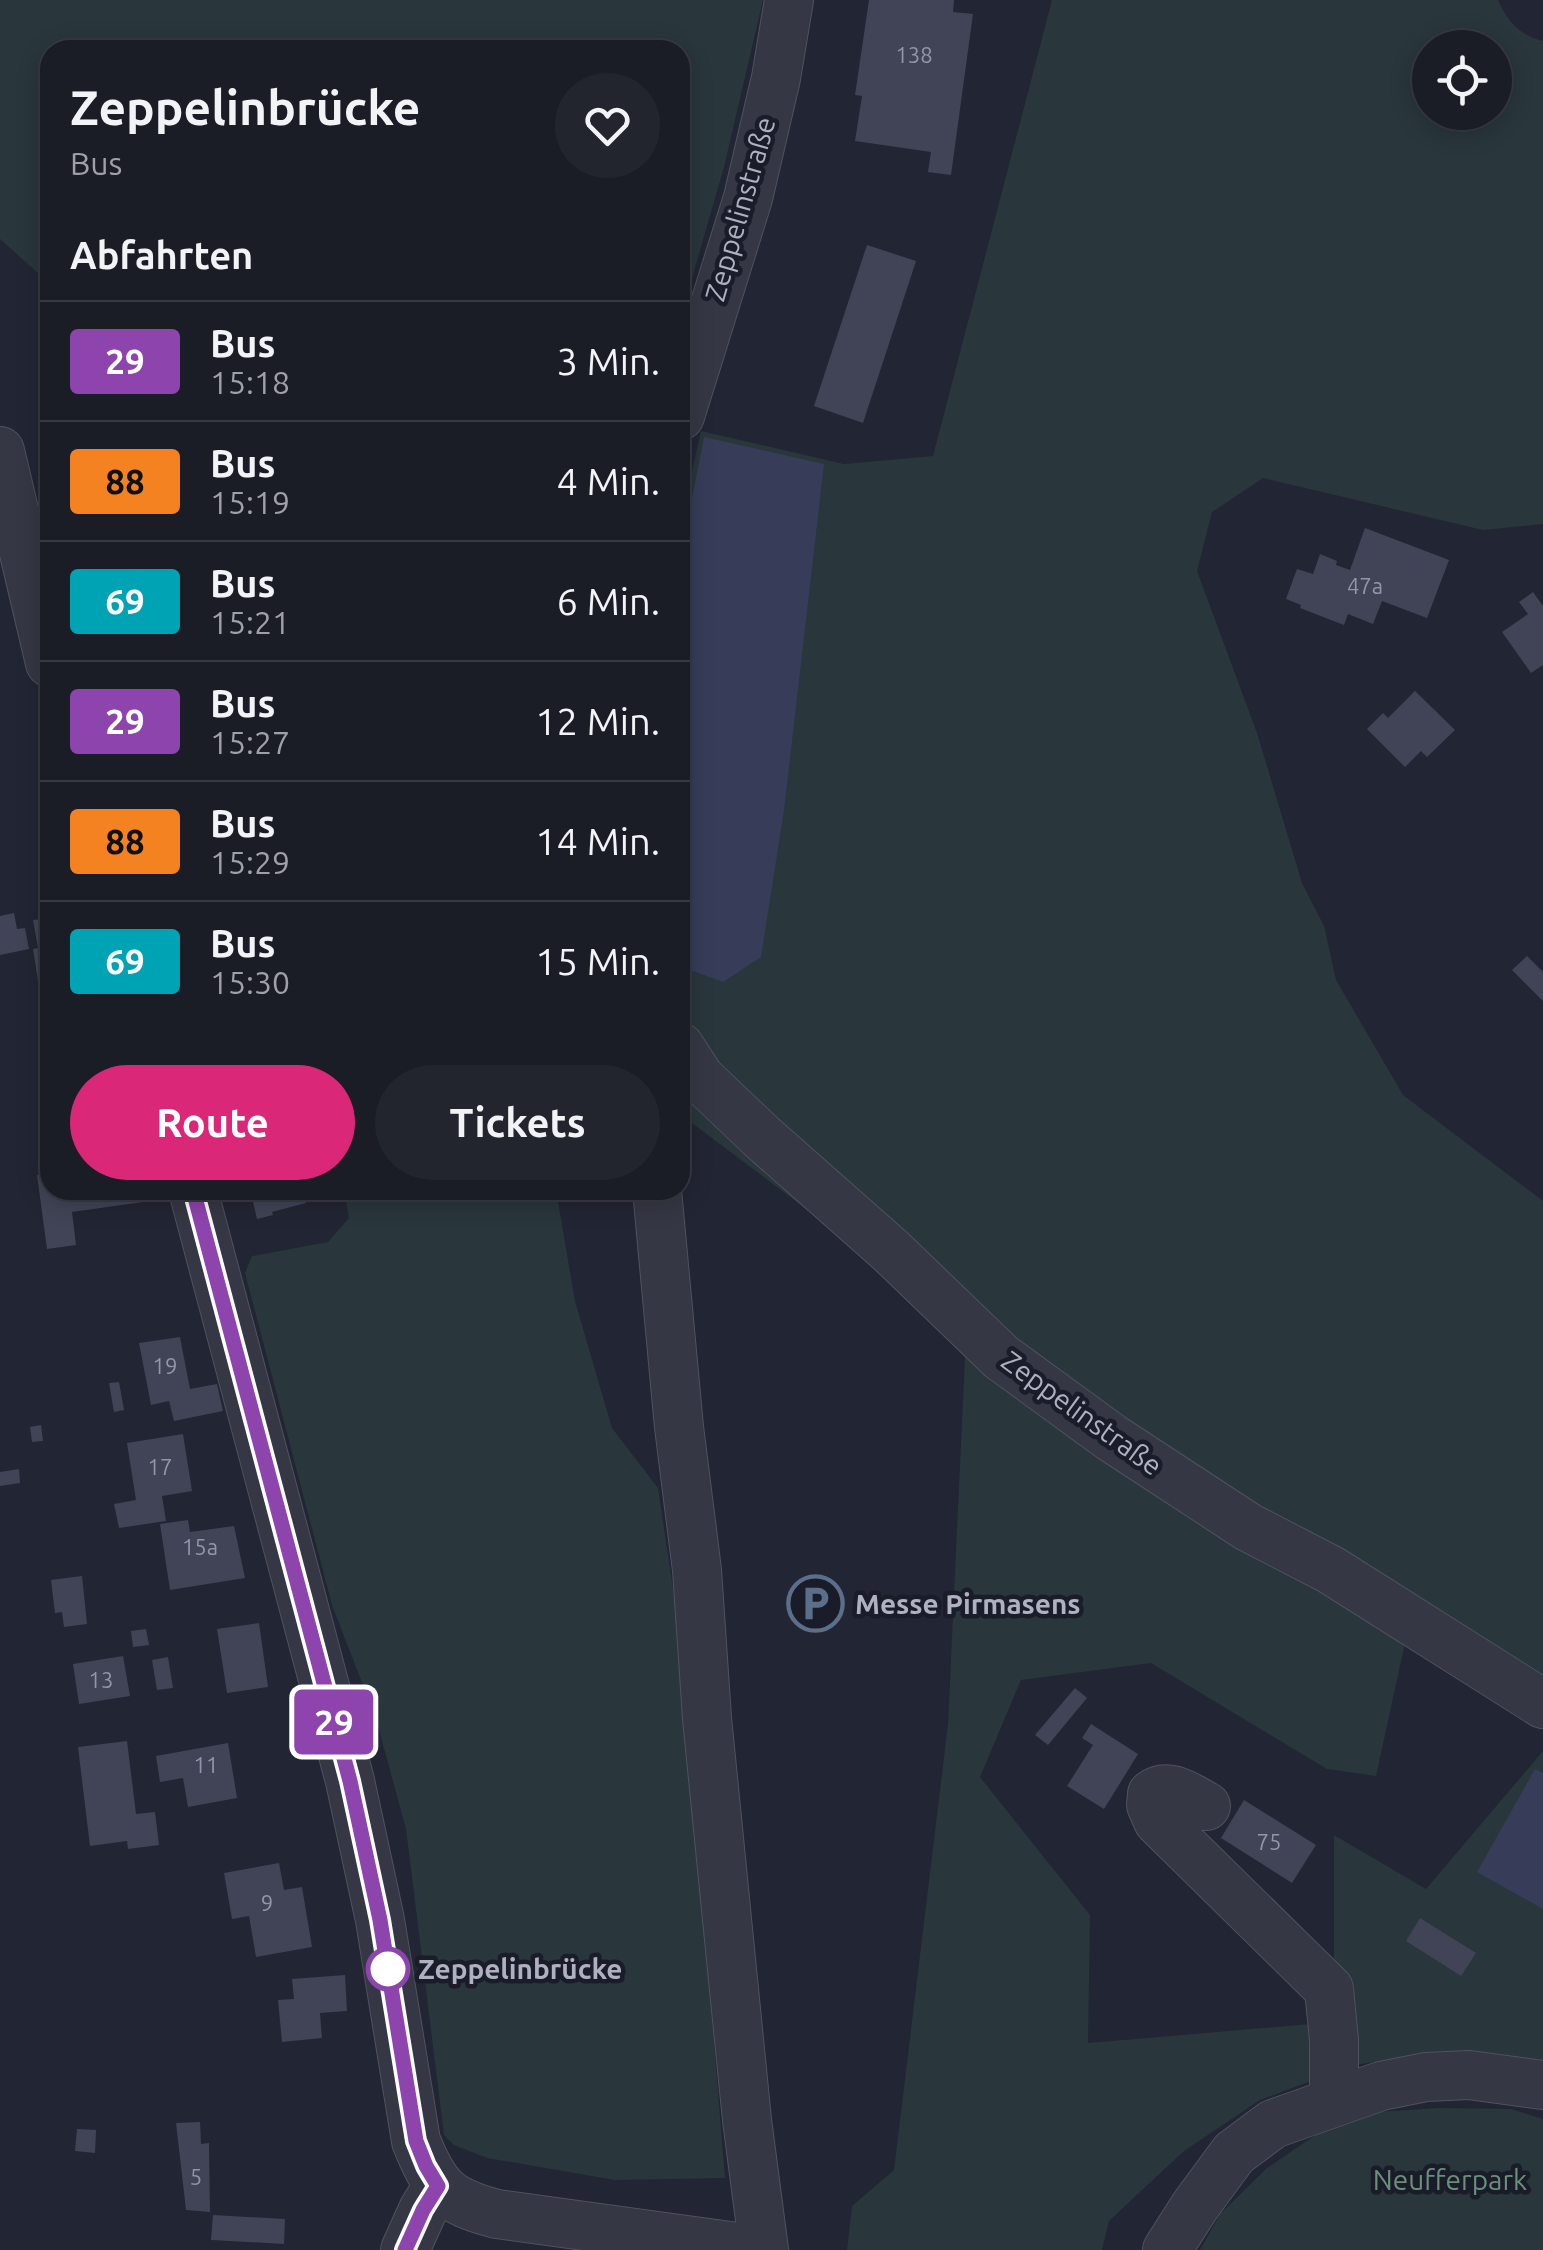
<!DOCTYPE html>
<html lang="de">
<head>
<meta charset="utf-8">
<style>
  body { margin:0; font-family:Ubuntu,sans-serif; background:#23252e; color:#f1f3f6; height:100vh; display:flex; flex-direction:column; font-size:38px; white-space:nowrap }
  * { box-sizing:border-box; margin:0 }
  p { font-size:32px; color:#9fa1a7 }
  .icon { flex:none; width:55px; height:55px; fill:none; stroke:currentColor; stroke-width:2; stroke-linecap:round; stroke-linejoin:round }
  .map { position:relative; flex:1; overflow:hidden }
  .details { position:absolute; left:40px; top:40px; width:650px; height:1160px; display:flex; flex-direction:column; background:#1a1c26; border-radius:30px; box-shadow:0 5px 25px #0003,0 0 0 2px #383a43 }
  .details>* { flex:none }
  .badge { padding:0 20px; border-radius:8px; font-size:35px; line-height:65px }
  .buttons { position:absolute; left:1412px; top:30px; display:grid; gap:20px }
  .buttons a { display:grid; place-items:center; width:100px; height:100px; border-radius:50%; background:#1a1c26; box-shadow:0 5px 25px #0003,0 0 0 2px #383a43; font-size:50px }
  .map>.badge { position:absolute; translate:-50% -50%; box-shadow:0 0 0 5px #fff }
  h2 { padding:0 30px; font-size:38px; line-height:90px }
  .round { display:grid; place-items:center; flex:none; width:105px; height:105px; border-radius:52px; background:#23252e }
  .head { display:flex; align-items:center; justify-content:space-between; height:170px; padding:0 30px }
  h1 { font-size:48px; font-weight:700; line-height:75px }
  .button { display:flex; gap:20px; margin-top:auto; padding:20px 30px }
  .button a { flex:1; height:115px; border-radius:60px; background:#db2777; color:#fff; font-size:40px; font-weight:700; line-height:115px; text-align:center }
  .button a+a { background:#23252e; color:#f1f3f6 }
  ul { padding:0; list-style:none }
  li { display:flex; align-items:center; gap:30px; height:120px; padding:0 30px; border-top:2px solid #383a43 }
  li div { flex:1 }
  li b { display:block; font-size:38px }
  li em { font-style:normal }
  li .badge { min-width:110px; font-weight:700; text-align:center }
  .map>svg:first-child { display:block }
</style>
</head>
<body>
<div class="map">
<svg width="1543" height="2250" viewBox="0 0 1543 2250">
  <rect width="100%" height="100%" fill="#222533"/>
  <g fill="#29363b" fill-rule="evenodd">
    <polygon points="0,0 763,0 724,167 680,320 680,50 50,50 50,284 0,239"/>
    <path d="M1052 0H1498C1508 22 1519 35 1543 41V524L1483 530 1263 478 1212 512 1197 571 1257 733 1302 883 1324 926 1336 980 1403 1095 1543 1201V1685L1173 1460 991 1324 966 1357 1188 1509 1405 1643 1376 1776 1327 1769 1151 1663 1021 1680 980 1777 1090 1915 1088 2043 1334 2022V1835L1426 1889 1543 1751V2065L1444 2051 1354 2065 1260 2100 1184 2151 1109 2221 1102 2250H847L852 2206 894 2170 948 1724 965 1357 925 1309 875 1261 680 1114V523L701 431 844 464 933 456ZM1430 48H1495V112H1430Z"/>
    <polygon points="344,1190 556,1190 575,1301 612,1428 658,1488 682,1648 725,2178 615,2180 487,2158 454,2145 444,2135 406,1829 376,1719 332,1605 245,1273 252,1256 328,1242 349,1218"/>
    <polygon points="1438,2108 1511,2109 1543,2119 1543,2250 1200,2250 1220,2214 1267,2168 1320,2132 1377,2112"/>
  </g>
  <g fill="#373d59">
    <polygon points="704,437 824,464 784,810 761,957 723,982 685,968 680,936 680,561"/>
    <polygon points="1535,1769 1543,1773 1543,1909 1477,1872"/>
  </g>
  <g fill="#404456">
    <polygon points="869,0 954,0 953,12 973,14 951,175 928,172 931,152 855,141 862,96 855,95"/>
    <polygon points="867,245 916,261 863,423 814,406"/>
    <polygon points="1365,528 1449,560 1427,618 1382,601 1373,624 1348,614 1344,625 1300,608 1301,605 1286,599 1297,569 1313,574 1320,554 1337,561 1336,565 1350,570"/>
    <polygon points="1533,592 1543,606 1543,665 1531,673 1502,632 1528,614 1519,602"/>
    <polygon points="1415,691 1455,730 1427,757 1421,751 1405,767 1367,729 1383,713 1388,718"/>
    <polygon points="14,913 17,929 25,928 29,949 0,955 0,916"/>
    <polygon points="50,918 50,1005 42,1006 33,949 38,948 33,920"/>
    <polygon points="1527,956 1543,972 1543,1001 1512,970"/>
    <polygon points="50,1173 50,1190 141,1190 143,1202 72,1212 76,1245 47,1249 37,1175"/>
    <polygon points="260,1190 303,1190 306,1203 272,1212 273,1215 257,1219 251,1193"/>
    <polygon points="180,1337 190,1389 217,1384 223,1411 174,1421 169,1401 151,1405 139,1343"/>
    <polygon points="119,1382 124,1410 114,1412 109,1383"/>
    <polygon points="41,1425 43,1441 32,1442 30,1427"/>
    <polygon points="183,1434 192,1491 162,1496 166,1521 119,1528 114,1504 136,1500 127,1443"/>
    <polygon points="19,1469 20,1483 0,1486 0,1472"/>
    <polygon points="188,1520 190,1532 234,1526 245,1578 170,1590 160,1524"/>
    <polygon points="82,1576 87,1624 64,1627 62,1612 55,1613 51,1580"/>
    <polygon points="259,1623 268,1687 227,1693 217,1629"/>
    <polygon points="146,1629 149,1645 133,1647 131,1631"/>
    <polygon points="123,1656 130,1696 79,1704 73,1664"/>
    <polygon points="168,1657 173,1688 157,1690 152,1660"/>
    <polygon points="1075,1688 1087,1698 1048,1745 1035,1735"/>
    <polygon points="1091,1724 1138,1754 1104,1809 1067,1786 1093,1745 1082,1738"/>
    <polygon points="127,1741 136,1814 155,1812 159,1845 128,1849 127,1841 90,1846 78,1747"/>
    <polygon points="228,1743 237,1798 188,1807 183,1778 160,1782 156,1756"/>
    <polygon points="1244,1800 1316,1845 1292,1883 1221,1838"/>
    <polygon points="279,1863 284,1890 302,1887 312,1947 256,1957 249,1916 232,1919 224,1873"/>
    <polygon points="1420,1918 1476,1953 1461,1976 1406,1941"/>
    <polygon points="345,1975 347,2011 320,2013 322,2038 282,2042 278,2000 294,1999 292,1979"/>
    <polygon points="200,2122 201,2144 209,2143 210,2212 186,2210 176,2123"/>
    <polygon points="77,2129 96,2130 95,2153 75,2151"/>
    <polygon points="213,2215 285,2219 284,2244 211,2240"/>
  </g>
  <g fill="none" stroke-linecap="round" stroke-linejoin="round">
    <defs>
      <g id="minor">
        <polyline points="680,416 748,198 776,78 789,0"/>
        <polyline points="0,451 50,663"/>
        <polyline points="680,1047 700,1078 762,1137 891,1251 1001,1357 1112,1438 1248,1527 1331,1570 1543,1704"/>
        <path d="M193 1190 350 1781 380 1920 416 2141C435 2189 447 2201 497 2214L759 2250"/>
        <polyline points="657,1190 679,1427 697,1570 707,1718 747,2120 764,2250"/>
        <path d="M1206 1806C1190 1798 1169 1781 1152 1794L1151 1805 1158 1821 1329 1989 1334 2040V2101"/>
        <polyline points="405,2250 423,2210 438,2186"/>
        <polyline points="1167,2250 1195,2206 1234,2153 1273,2124 1381,2086 1426,2077 1469,2075 1543,2085"/>
      </g>
    </defs>
    <use href="#minor" stroke="#4f525f" stroke-width="50"/>
    <use href="#minor" stroke="#353744" stroke-width="48"/>
  </g>
  <g fill="none" stroke-linecap="round" stroke-linejoin="round">
    <defs>
      <polyline id="line" points="193,1190 350,1781 380,1920 416,2141 426,2166 438,2186 423,2210 405,2250"/>
    </defs>
    <use href="#line" stroke="#fff" stroke-width="22"/>
    <use href="#line" stroke="#8e44ad" stroke-width="15"/>
  </g>
  <defs>
    <symbol id="parking-ring" viewBox="-11 -11 22 22"><circle r="9.5" fill="#1a1d29" stroke="#5c6f8a" stroke-width="1.5"/><path d="M-3.5-5.5H1a3.5 3.5 0 0 1 0 7H-1V5.5H-3.5ZM-1-3.4V-.6H.8a1.4 1.4 0 0 0 0-2.8Z" fill="#5c6f8a"/></symbol>
  </defs>
  <g fill-rule="evenodd">
    <use href="#parking-ring" x="784" y="1572" width="63" height="63"/>
  </g>
  <circle fill="#fff" stroke="#8e44ad" stroke-width="5" cx="388" cy="1969" r="20"/>
  <g text-anchor="middle" stroke-width="9" stroke-linejoin="round" paint-order="stroke">
    <g font-size="22" fill="#9396a6">
      <text x="914" y="63">138</text>
      <text x="1365" y="594">47a</text>
      <text x="165" y="1374">19</text>
      <text x="160" y="1475">17</text>
      <text x="200" y="1555">15a</text>
      <text x="101" y="1688">13</text>
      <text x="206" y="1773">11</text>
      <text x="1269" y="1850">75</text>
      <text x="267" y="1911">9</text>
      <text x="196" y="2185">5</text>
    </g>
    <g font-size="28" fill="#afb1c1" stroke="#1a1d29">
      <text transform="translate(740 209) rotate(-74)" y="10">Zeppelinstraße</text>
      <text transform="translate(1082 1413) rotate(36)" y="10">Zeppelinstraße</text>
    </g>
    <g font-size="28" font-weight="bold" fill="#afb1c1" stroke="#1a1d29" text-anchor="start">
      <text x="855" y="1614">Messe Pirmasens</text>
    </g>
    <g font-size="28" font-weight="bold" fill="#afb1c1" stroke="#1a1d29" text-anchor="start">
      <text x="418" y="1979">Zeppelinbrücke</text>
    </g>
    <g font-size="28" fill="#6a8f7b" stroke="#1a1d29">
      <text x="1450" y="2190">Neufferpark</text>
    </g>
  </g>
</svg>
<div class="buttons">
<a><svg class="icon" aria-label="locate" viewBox="0 0 24 24"><circle cx="12" cy="12" r="6"/><path d="M12 2v4M12 18v4M2 12h4M18 12h4"/></svg></a>
</div>
<b class="badge" style="left:334px;top:1722px;background:#8e44ad;color:#fff">29</b>
<section class="details">
<div class="head"><div><h1>Zeppelinbrücke</h1><p>Bus</p></div><a class="round"><svg class="icon" aria-label="heart" viewBox="0 0 24 24"><path d="M12 20l-8-8c-3-5 5-10 8-4 3-6 11-1 8 4z"/></svg></a></div>
<h2>Abfahrten</h2>
<ul>
<li><span class="badge" style="background:#8e44ad;color:#fff">29</span><div><b>Bus</b><p>15:18</p></div><em>3 Min.</em></li>
<li><span class="badge" style="background:#f58220;color:#111">88</span><div><b>Bus</b><p>15:19</p></div><em>4 Min.</em></li>
<li><span class="badge" style="background:#00a3b4;color:#fff">69</span><div><b>Bus</b><p>15:21</p></div><em>6 Min.</em></li>
<li><span class="badge" style="background:#8e44ad;color:#fff">29</span><div><b>Bus</b><p>15:27</p></div><em>12 Min.</em></li>
<li><span class="badge" style="background:#f58220;color:#111">88</span><div><b>Bus</b><p>15:29</p></div><em>14 Min.</em></li>
<li><span class="badge" style="background:#00a3b4;color:#fff">69</span><div><b>Bus</b><p>15:30</p></div><em>15 Min.</em></li>
</ul>
<div class="button"><a>Route</a><a>Tickets</a></div>
</section>
</div>
</body>
</html>
